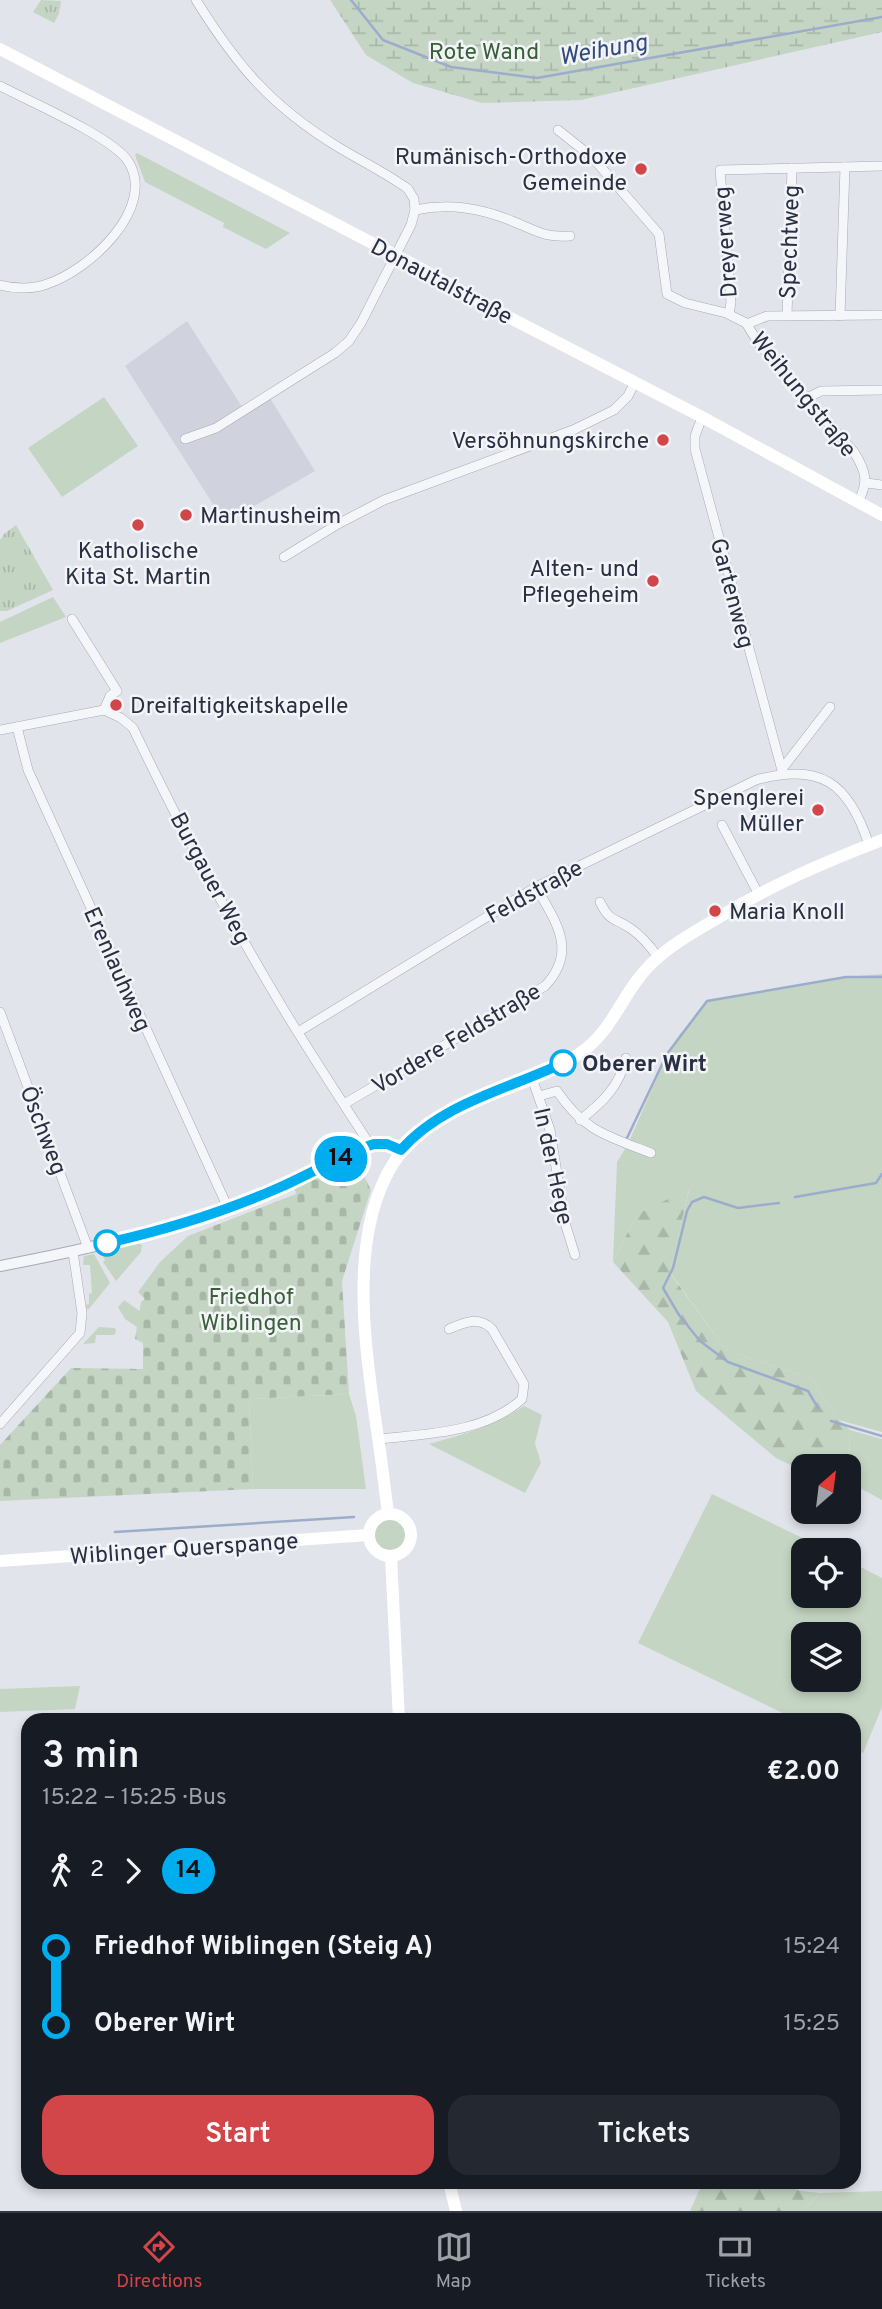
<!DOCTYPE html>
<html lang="en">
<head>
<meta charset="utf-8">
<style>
  body { margin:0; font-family:Overpass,sans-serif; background:#242831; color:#f1f3f6; height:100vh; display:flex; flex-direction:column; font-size:26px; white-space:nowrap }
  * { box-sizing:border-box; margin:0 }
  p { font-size:23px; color:#9ea1a6 }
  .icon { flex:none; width:38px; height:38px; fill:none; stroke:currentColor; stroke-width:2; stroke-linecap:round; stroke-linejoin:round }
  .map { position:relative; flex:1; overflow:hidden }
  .panel { position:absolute; left:21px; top:1713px; width:840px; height:476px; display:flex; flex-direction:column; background:#171b24; border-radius:21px; box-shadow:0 4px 10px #0003 }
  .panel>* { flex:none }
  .badge { padding:0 14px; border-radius:23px; font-size:24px; line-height:46px }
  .needle { width:46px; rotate:28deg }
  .buttons { position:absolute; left:791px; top:1454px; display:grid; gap:14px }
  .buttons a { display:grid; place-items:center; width:70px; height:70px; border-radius:14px; background:#171b24; box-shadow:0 4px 10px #0003; font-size:35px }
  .map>.badge { position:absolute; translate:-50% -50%; box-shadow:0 0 0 4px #fff }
  .legs { display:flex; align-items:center; gap:10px; height:77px; padding:0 21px; font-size:23px }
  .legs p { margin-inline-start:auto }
  .summary { display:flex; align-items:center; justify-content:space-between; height:119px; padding:0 21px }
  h1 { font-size:38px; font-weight:600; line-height:52px }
  .primary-button { display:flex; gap:14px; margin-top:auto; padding:14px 21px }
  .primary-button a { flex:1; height:80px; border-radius:21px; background:#d24548; color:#fff; font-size:28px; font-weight:600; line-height:80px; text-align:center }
  .primary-button a+a { background:#242831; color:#f1f3f6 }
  ul { padding:0 21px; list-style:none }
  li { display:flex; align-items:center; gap:24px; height:77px; font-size:26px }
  li i { display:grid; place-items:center; width:10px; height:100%; margin:0 9px; background:currentColor }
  li i::after { content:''; width:18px; height:18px; margin:-9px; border:5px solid; border-radius:50%; background:#171b24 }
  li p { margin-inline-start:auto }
  li:first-child i { background:linear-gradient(#0000 50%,currentColor 0) }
  li:last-child i { background:linear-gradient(currentColor 50%,#0000 0) }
  .menu { display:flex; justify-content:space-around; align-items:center; height:98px; border-top:2px solid #363941; background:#171b24; font-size:19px; color:#9ea1a6 }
  .menu a { display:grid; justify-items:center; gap:4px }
  .menu .selected { color:#d24548 }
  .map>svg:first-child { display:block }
</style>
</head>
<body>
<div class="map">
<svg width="882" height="2211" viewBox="0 0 882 2211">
  <defs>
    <pattern id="forest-firs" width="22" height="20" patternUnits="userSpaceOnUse" patternTransform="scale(1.75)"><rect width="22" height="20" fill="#c5d5c3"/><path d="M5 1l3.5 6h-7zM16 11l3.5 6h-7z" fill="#a9b7a9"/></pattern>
    <pattern id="wetland-marsh" width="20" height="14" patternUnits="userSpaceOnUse" patternTransform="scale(1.75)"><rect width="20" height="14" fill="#c5d5c3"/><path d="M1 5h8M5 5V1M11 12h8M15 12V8" fill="none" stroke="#a9b7a9"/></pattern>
    <pattern id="cemetery-stones" width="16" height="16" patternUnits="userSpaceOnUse" patternTransform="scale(1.75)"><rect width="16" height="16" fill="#c5d5c3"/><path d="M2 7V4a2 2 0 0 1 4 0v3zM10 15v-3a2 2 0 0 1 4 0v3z" fill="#a9b7a9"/></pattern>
    <pattern id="park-tufts" width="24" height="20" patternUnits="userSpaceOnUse" patternTransform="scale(1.75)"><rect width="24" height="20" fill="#c5d5c3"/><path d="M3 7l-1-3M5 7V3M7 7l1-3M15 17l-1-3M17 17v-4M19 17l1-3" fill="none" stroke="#a9b7a9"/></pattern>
  </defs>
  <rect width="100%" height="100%" fill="#e2e4eb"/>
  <polygon fill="#d0d3dd" points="187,321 246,413 270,398 315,471 225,523 125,366"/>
  <g fill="#c5d5c3" fill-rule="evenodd">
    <polygon points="137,153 290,233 266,249 223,227 224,223 145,182 135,155"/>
    <polygon points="104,397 138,446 62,497 28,448"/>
    <polygon points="53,597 66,617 0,643 0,622"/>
    <polygon points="882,974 882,1432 839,1420 810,1378 726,1350 670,1272 689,1190 637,1214 613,1262 617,1162 628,1144 666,1057 680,1034 707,1001 846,977"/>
    <polygon points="135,1241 142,1245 141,1252 116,1281 103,1262 105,1260 101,1253 128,1246 128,1243"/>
    <polygon points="94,1254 110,1283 88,1310 85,1305 89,1304 89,1294 92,1293 90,1265 83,1265 84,1256"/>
    <polygon points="124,1300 148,1317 140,1329 125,1319 118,1307"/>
    <polygon points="99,1327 115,1328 116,1332 114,1335 96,1335 95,1343 83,1344"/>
    <polygon points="349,1394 356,1416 366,1489 253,1489 249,1399"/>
    <path d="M524 1406 542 1415 535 1443 541 1463 525 1493 429 1444C463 1435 493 1426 524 1406Z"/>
    <polygon points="850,1430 882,1439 882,1500 849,1482"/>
    <path d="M712 1494 827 1550H803V1596H849V1561L882 1578V1707L863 1753 854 1748V1720H797L638 1643ZM803 1634H849V1680H803Z"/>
    <circle cx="390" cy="1535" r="21"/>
    <polygon points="80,1686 75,1709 0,1712 0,1689"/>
    <polygon points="882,2191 882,2211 802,2211 820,2193"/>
  </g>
  <g fill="url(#forest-firs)">
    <polygon points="689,1189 670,1273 726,1350 810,1378 839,1420 850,1430 849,1469 849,1466 803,1466 803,1471 776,1458 696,1391 668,1322 613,1262 637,1214"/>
    <polygon points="703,2182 781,2182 800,2191 820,2193 802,2211 690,2211"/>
  </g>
  <polygon fill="url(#wetland-marsh)" points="330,0 882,0 882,32 581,100 482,103 413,83 366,55"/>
  <polygon fill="url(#cemetery-stones)" points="356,1160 371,1190 342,1281 349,1394 249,1399 253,1489 0,1501 0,1445 71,1368 143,1369 143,1343 135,1339 141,1302 145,1299 138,1292 160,1262 188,1236 296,1194 294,1186"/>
  <g fill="url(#park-tufts)">
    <polygon points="41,0 61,1 59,14 54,23 33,12"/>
    <polygon points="16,525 53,590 7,611 0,611 0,540 4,534"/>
  </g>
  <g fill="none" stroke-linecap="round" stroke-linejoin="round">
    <g stroke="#9cadcc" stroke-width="2.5">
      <polyline points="351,0 383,40 451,67 537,78 882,17"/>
      <polyline points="627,1138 667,1054 707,1001 846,977 882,977"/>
      <polyline points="795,1197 876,1183 882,1174"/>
      <polyline points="779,1203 738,1208 704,1197 692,1202 687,1211 673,1268 663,1288 679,1315 700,1341 728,1362 808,1391 818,1408"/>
      <polyline points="831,1421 882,1436"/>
      <polyline points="115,1532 354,1517"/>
    </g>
    <defs>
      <g id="minor">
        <path d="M0 86C29 101 112 137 128 161 158 208 88 271 47 284 31 290 16 289 0 285"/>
        <path d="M558 130 592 157 659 234 667 294 685 303 726 313 746 323 759 344 854 452C866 471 869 482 858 502"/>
        <path d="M415 210C450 203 480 208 512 221 535 230 544 238 570 236"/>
        <polyline points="729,314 731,302 720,170 882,166"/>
        <polyline points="787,315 792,168"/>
        <polyline points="840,316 845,167"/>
        <polyline points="747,324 767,316 882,315"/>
        <polyline points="807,398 821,391 882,390"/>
        <polyline points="702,417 695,436 695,449 783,774"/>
        <path d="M185 439 216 428 335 353 349 341 361 323 411 225 415 210 414 199 408 189C386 173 361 161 338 147 271 106 237 66 196 0"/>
        <polyline points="867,483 882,485"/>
        <polyline points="284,557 338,524 384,500 573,430 614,410 628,396 635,382"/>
        <path d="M72 619 117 691 110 696 104 710 121 718 133 728C179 824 229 919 284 1010 312 1056 341 1100 370 1145"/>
        <polyline points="17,727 28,770 228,1208"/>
        <polyline points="0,730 104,710"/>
        <polyline points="782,769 830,707"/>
        <polyline points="722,825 758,893"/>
        <path d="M600 902C610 922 613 917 630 928 642 936 650 946 658 957"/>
        <polyline points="0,1012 88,1248"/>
        <path d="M298 1032 536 887 756 780C821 762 849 783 869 845"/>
        <polyline points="532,1078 550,1130 565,1223 575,1255"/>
        <path d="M539 1096 557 1091C584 1131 607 1136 651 1153"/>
        <path d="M344 1104 545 986C578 951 556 922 536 887"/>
        <path d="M580 1120C603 1102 619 1087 626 1058"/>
        <polyline points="0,1424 80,1333 82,1313 73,1252"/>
        <path d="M379 1439C426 1434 485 1433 522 1399L524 1384 492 1329C478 1316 465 1322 449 1329"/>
      </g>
      <path id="tertiary" d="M0 1266C84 1250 168 1231 248 1200 290 1184 332 1158 375 1144H387L401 1150"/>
    </defs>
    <use href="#minor" stroke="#a7aab5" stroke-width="10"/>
    <use href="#tertiary" stroke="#a7aab5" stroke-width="12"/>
    <use href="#minor" stroke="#f5f6f9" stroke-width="9"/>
    <use href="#tertiary" stroke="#f5f6f9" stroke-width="10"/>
    <g stroke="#fff" stroke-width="12">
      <polyline points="0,49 420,268 491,308 702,417 882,515"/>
      <path d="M388 1513C384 1484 381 1454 376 1424 363 1331 340 1187 431 1124 479 1092 542 1084 587 1048 615 1025 625 989 651 964 669 946 694 932 716 919 771 885 822 863 882 840"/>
      <circle cx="390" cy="1535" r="21"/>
      <polyline points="391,1556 399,1720"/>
      <polyline points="0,1561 368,1535"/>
      <polyline points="449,2182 456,2211"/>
    </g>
  </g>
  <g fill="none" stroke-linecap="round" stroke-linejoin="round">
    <defs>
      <path id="line-1" d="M107 1243C165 1230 221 1213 276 1189 309 1175 341 1155 374 1144H387L401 1150C442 1103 509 1089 563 1063"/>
    </defs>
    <use href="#line-1" stroke="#fff" stroke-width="16"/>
    <use href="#line-1" stroke="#00adef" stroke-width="10"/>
  </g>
  <g fill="#d24548" stroke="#f2f4f8" stroke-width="2.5">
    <circle cx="641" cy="169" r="7"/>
    <circle cx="663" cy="440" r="7"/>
    <circle cx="186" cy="515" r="7"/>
    <circle cx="138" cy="525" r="7"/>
    <circle cx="653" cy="581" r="7"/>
    <circle cx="116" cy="705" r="7"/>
    <circle cx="818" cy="810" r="7"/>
    <circle cx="715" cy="911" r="7"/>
  </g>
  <g fill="#fff" stroke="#00adef" stroke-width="3.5">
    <circle cx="563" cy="1063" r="12"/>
    <circle cx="107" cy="1243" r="12"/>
  </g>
  <g text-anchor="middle" stroke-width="5" stroke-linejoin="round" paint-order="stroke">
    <g font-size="23" fill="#396036" stroke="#f2f4f8">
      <text x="484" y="59">Rote Wand</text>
      <text x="251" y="1304">Friedhof<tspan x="251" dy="26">Wiblingen</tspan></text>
    </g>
    <g font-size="23" fill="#293043" stroke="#f2f4f8" text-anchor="end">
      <text x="627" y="164">Rumänisch-Orthodoxe<tspan x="627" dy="26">Gemeinde</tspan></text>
      <text x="649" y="448">Versöhnungskirche</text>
      <text x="200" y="523" text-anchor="start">Martinusheim</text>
      <text x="138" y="558" text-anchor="middle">Katholische<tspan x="138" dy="26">Kita St. Martin</tspan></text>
      <text x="639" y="576">Alten- und<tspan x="639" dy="26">Pflegeheim</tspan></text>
      <text x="130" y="713" text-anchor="start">Dreifaltigkeitskapelle</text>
      <text x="804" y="805">Spenglerei<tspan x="804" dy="26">Müller</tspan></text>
      <text x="729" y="919" text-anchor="start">Maria Knoll</text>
    </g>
    <g font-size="23" fill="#293043" stroke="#f2f4f8">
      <text transform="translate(725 242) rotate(-94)" y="8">Dreyerweg</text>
      <text transform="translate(789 242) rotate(-88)" y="8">Spechtweg</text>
      <text transform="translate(442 281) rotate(28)" y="8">Donautalstraße</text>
      <text transform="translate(804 394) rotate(51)" y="8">Weihungstraße</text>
      <text transform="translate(733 593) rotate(75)" y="8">Gartenweg</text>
      <text transform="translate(211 878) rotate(62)" y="8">Burgauer Weg</text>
      <text transform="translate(534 891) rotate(-29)" y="8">Feldstraße</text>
      <text transform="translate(118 969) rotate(66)" y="8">Erenlauhweg</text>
      <text transform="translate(456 1038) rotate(-31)" y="8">Vordere Feldstraße</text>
      <text transform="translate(44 1130) rotate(69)" y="8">Öschweg</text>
      <text transform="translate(554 1166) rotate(78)" y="8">In der Hege</text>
      <text transform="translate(184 1548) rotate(-4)" y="8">Wiblinger Querspange</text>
    </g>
    <g font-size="23" font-weight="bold" fill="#293043" stroke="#f2f4f8" text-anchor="start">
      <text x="582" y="1071">Oberer Wirt</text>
    </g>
    <g font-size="24" font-style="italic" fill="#324979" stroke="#f2f4f8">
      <text transform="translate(603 49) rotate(-10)" y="8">Weihung</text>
    </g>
  </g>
</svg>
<div class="buttons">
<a><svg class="needle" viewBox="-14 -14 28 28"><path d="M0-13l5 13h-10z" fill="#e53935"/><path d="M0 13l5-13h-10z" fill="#9ea1a6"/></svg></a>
<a><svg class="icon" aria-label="locate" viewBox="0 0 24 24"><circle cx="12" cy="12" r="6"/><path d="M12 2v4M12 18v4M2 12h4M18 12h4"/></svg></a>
<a><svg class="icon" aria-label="layers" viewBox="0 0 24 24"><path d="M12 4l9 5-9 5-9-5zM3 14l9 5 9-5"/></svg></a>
</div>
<b class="badge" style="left:341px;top:1159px;background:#00adef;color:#111">14</b>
<section class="panel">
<div class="summary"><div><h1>3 min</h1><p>15:22 – 15:25 · Bus</p></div><b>€2.00</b></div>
<div class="legs"><svg class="icon" aria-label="walk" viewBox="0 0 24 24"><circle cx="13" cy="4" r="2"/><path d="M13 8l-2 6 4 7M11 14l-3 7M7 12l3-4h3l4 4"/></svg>2<svg class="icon" aria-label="forward" viewBox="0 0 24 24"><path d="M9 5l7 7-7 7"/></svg><b class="badge" style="background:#00adef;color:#111">14</b></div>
<ul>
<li><i style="color:#00adef"></i><b>Friedhof Wiblingen (Steig A)</b><p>15:24</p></li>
<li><i style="color:#00adef"></i><b>Oberer Wirt</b><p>15:25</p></li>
</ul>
<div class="primary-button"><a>Start</a><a>Tickets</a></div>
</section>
</div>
<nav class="menu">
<a class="selected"><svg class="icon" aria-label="directions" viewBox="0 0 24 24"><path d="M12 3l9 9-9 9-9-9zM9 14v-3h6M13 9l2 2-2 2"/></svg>Directions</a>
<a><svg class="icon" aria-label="map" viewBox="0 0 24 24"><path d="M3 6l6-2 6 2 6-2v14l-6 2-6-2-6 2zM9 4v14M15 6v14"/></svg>Map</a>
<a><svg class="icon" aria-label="tickets" viewBox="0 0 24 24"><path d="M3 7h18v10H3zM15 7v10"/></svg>Tickets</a>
</nav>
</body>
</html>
